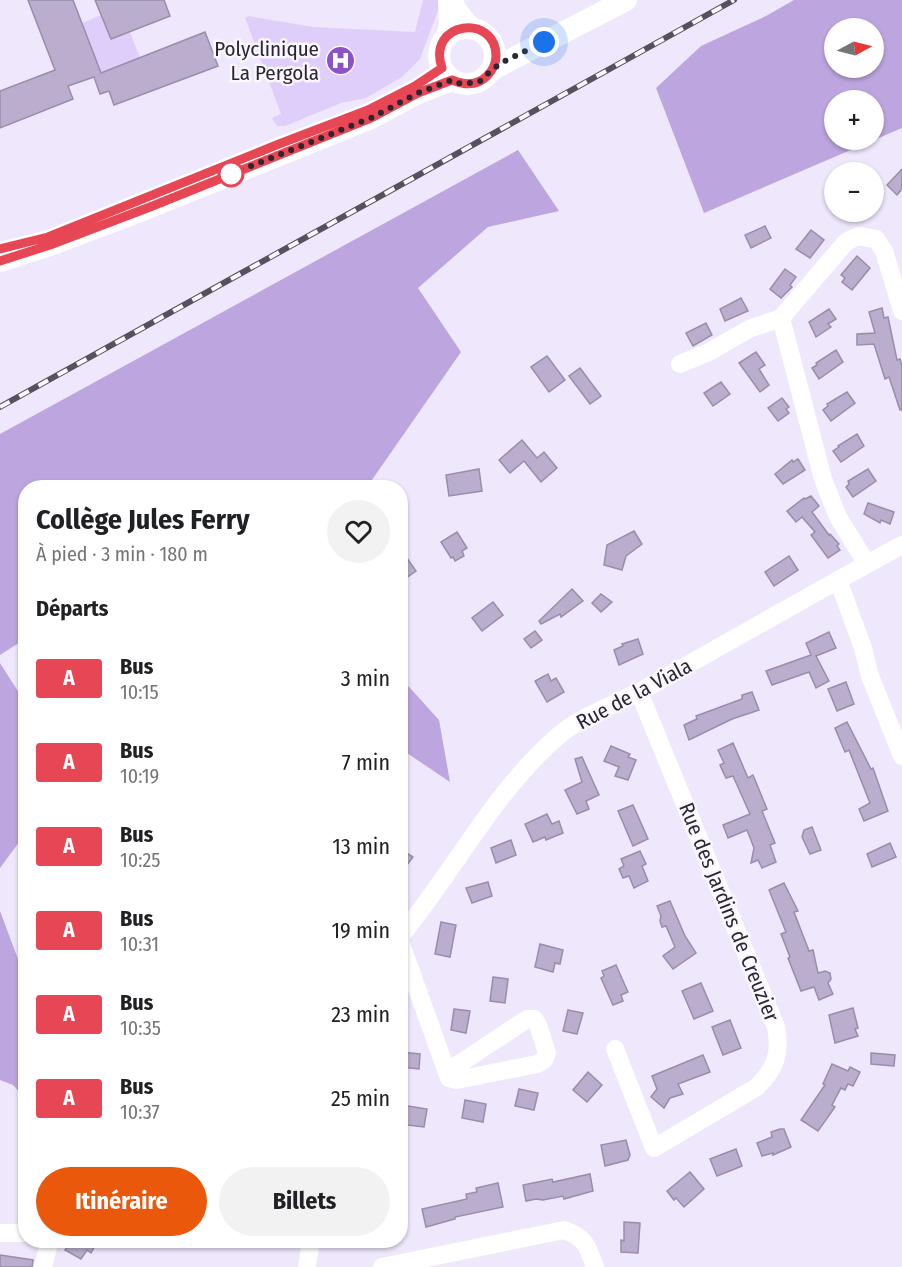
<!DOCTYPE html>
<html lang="fr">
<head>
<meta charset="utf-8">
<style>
  body { margin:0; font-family:"Fira Sans Condensed",sans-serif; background:#f2f2f2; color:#202124; height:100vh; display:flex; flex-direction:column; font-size:22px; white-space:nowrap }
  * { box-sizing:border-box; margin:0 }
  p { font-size:20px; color:#757577 }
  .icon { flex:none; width:33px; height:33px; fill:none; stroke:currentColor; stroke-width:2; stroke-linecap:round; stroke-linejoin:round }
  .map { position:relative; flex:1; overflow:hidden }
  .side { position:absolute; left:18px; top:480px; width:390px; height:768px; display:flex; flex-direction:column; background:#fff; border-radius:24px; box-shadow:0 2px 4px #0004 }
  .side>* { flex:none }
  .badge { padding:0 12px; border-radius:4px; font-size:21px; line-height:39px }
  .needle { width:39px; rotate:83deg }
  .controls { position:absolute; left:824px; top:18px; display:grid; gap:12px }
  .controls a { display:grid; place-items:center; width:60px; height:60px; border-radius:50%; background:#fff; box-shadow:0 2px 4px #0004; font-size:30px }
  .you { position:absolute; width:30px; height:30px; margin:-15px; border:4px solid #fff; border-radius:50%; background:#1a73e8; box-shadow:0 0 0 9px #1a73e833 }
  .map>.badge { position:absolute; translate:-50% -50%; box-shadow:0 0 0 3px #fff }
  h2 { padding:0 18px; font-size:22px; line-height:54px }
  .round { display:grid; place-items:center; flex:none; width:63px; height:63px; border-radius:32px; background:#f2f2f2 }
  .summary { display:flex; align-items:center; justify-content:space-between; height:102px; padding:0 18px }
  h1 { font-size:28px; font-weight:700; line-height:45px }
  .cta { display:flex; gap:12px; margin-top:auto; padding:12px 18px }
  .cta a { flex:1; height:69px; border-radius:36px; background:#ea580c; color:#fff; font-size:24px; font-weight:700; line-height:69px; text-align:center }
  .cta a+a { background:#f2f2f2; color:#202124 }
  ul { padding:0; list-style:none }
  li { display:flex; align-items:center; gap:18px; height:84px; padding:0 18px }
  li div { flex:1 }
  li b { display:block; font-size:22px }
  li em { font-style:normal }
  li .badge { min-width:66px; font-weight:700; text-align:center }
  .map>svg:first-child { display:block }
</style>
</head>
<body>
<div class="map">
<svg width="902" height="1267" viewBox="0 0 902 1267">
  <rect width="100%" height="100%" fill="#efe7fc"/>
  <g fill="#dfcefa">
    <polygon points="423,0 438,0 439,8 420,59 402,77 366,98 341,103 285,126 277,126 272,118 281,114 245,18 248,16 313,27 415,32"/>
    <polygon points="101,15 111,39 130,32 140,58 101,73 82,23"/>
  </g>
  <g fill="#bda5df" fill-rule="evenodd">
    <path d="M794 0H902V128L704 213 656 88 701 46 766 16ZM873 28V68H834V28ZM873 100V140H834V100Z"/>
    <polygon points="518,150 559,211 488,227 418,288 461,352 367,487 26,488 25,639 0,655 0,434"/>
    <polygon points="0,663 26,704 25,834 0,868"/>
    <polygon points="401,678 439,720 450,782 401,749"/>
    <polygon points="0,911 25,978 25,1098 13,1085 0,1080"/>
  </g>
  <g fill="#baadcd" stroke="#998dac" stroke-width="1.5">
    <polygon points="28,0 73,0 101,73 205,32 218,66 114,105 109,91 100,94 94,77 68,86 73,99 0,128 0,91 55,70"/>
    <polygon points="95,0 164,0 170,16 111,39"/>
    <polygon points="902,169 902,189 897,195 887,185"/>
    <polygon points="765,226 771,238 751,248 745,235"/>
    <polygon points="811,230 824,240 810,258 796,249"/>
    <polygon points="857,256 870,268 852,290 842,282 845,278 841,275"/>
    <polygon points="785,269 796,277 790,285 792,287 781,298 770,289"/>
    <polygon points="741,298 748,311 725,321 720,309"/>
    <polygon points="882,308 884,318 888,317 897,360 900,359 902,366 902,410 900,410 889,377 885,379 874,344 857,345 857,334 875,333 869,312"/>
    <polygon points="829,309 836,319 828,324 831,327 816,337 809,322"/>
    <polygon points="706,323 712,335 693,346 686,333"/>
    <polygon points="836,350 843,362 819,379 812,368 817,365 816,363"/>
    <polygon points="756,352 765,365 759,369 769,385 760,392 739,363"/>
    <polygon points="547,356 565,380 549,392 531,367"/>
    <polygon points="580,368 601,396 590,404 569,376"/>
    <polygon points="721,382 730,394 713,406 704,393"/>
    <polygon points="847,392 855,403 831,421 823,410 828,406 827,404"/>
    <polygon points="782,398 789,407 786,409 789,413 778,421 768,408"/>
    <polygon points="857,434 864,446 841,462 833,451 839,447 838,446"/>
    <polygon points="522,440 537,458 544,452 557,468 541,482 524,461 510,473 499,460"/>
    <polygon points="798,459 805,470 783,484 775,474 792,460 793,462"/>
    <polygon points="479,469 482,491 449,496 446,475"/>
    <polygon points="868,469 876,481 853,497 846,487 849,484 848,481"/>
    <polygon points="811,496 819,506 812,512 829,535 830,534 839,544 837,546 840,550 828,558 811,535 815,532 802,517 796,522 787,511 804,498 805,499"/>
    <polygon points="868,503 894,512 890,524 881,520 880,523 864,514"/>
    <polygon points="634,531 642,544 626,556 622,570 604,565 607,545"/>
    <polygon points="457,532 467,548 462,551 464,556 455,561 453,557 451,558 441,542"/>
    <polygon points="400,548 416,571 406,578 400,570"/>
    <polygon points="789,556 798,570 774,586 765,572"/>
    <polygon points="572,589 583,601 561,617 560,614 541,624 539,621"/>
    <polygon points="601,594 612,602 601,612 592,603"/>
    <polygon points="493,602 503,615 482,631 472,618"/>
    <polygon points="535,631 542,640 531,648 524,639"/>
    <polygon points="829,632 836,648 816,656 829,681 816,688 809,672 772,685 766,671 811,655 806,643"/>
    <polygon points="638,639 643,654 619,665 614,650 623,646 622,644"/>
    <polygon points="548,674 551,681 556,678 564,692 547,702 535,681"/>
    <polygon points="846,682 854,704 837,711 828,689"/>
    <polygon points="752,692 759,710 732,719 689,740 684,725 697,719 696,716 742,699 742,695"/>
    <polygon points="847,722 871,769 873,768 888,811 864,821 859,809 870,803 849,750 845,752 835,728"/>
    <polygon points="733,743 748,778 753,775 767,809 762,811 775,843 770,845 776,862 762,868 758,860 751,863 754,848 747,830 728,838 723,825 750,814 733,776 726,778 720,765 724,763 718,750"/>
    <polygon points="611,746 630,754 628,757 636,760 628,780 615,776 619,767 604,761"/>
    <polygon points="582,757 599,795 586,801 589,809 577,814 565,790 582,782 575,759"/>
    <polygon points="633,805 648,839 633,846 618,811"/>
    <polygon points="547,814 552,824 559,821 563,833 546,840 545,837 533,842 525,824"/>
    <polygon points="812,827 821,850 810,854 802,837 804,830"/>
    <polygon points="511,840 516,855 496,863 491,848"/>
    <polygon points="890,843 896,857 872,867 867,854"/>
    <polygon points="400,849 413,857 400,874"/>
    <polygon points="640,851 646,864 642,866 648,881 634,888 629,876 623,878 619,869 624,866 621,859"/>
    <polygon points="488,882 492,896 472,903 466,888"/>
    <polygon points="784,883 798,911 794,912 809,951 813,950 818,973 825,971 830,973 831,979 828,983 833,994 819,1000 814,987 801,991 788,958 790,957 781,934 786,932 769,890"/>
    <polygon points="670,901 685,936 696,953 673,969 663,956 675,947 666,926 662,927 660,921 661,916 657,906"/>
    <polygon points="441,922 456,925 450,957 435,954"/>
    <polygon points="540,944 563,950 560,964 555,963 553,972 535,967"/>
    <polygon points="616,965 628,992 621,995 623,1001 613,1005 601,978 604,976 602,971"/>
    <polygon points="493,977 508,979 505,1003 490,1001"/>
    <polygon points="701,983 713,1011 694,1019 682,991"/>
    <polygon points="853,1008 858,1028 855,1029 858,1036 835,1043 829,1015"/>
    <polygon points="454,1009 470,1011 466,1033 451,1030"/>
    <polygon points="568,1010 583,1013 577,1034 563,1031"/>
    <polygon points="730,1020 741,1048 723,1055 712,1027"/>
    <polygon points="400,1052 420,1054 419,1069 400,1067"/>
    <polygon points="871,1053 895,1055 894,1066 871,1064"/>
    <polygon points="703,1055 710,1072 678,1084 683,1094 670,1098 664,1108 651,1097 657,1089 652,1076"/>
    <polygon points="832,1064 848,1071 850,1067 860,1072 853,1086 848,1084 845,1090 841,1088 832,1105 835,1107 818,1131 801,1120 825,1085 823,1084"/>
    <polygon points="588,1072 602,1085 587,1102 573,1090"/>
    <polygon points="519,1089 538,1093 534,1110 515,1106"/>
    <polygon points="465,1100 486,1104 483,1122 462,1118"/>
    <polygon points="408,1106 427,1109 424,1127 400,1124 400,1111"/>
    <polygon points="780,1129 784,1129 791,1147 773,1155 773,1153 762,1156 757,1143 772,1137 771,1132"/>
    <polygon points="626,1140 630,1155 628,1160 605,1166 601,1145"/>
    <polygon points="736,1149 742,1166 717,1176 710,1159"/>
    <polygon points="690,1172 704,1189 684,1207 676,1198 674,1200 667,1191"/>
    <polygon points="590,1174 593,1191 564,1199 563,1196 543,1200 536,1199 526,1201 523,1185 552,1179 553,1182"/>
    <polygon points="498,1183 503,1207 455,1217 455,1219 426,1227 422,1209 467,1199 466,1194 477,1192 476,1188"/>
    <polygon points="624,1222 640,1223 638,1253 621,1252 621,1240 624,1241"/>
    <polygon points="71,1240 98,1240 91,1253 87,1250 81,1259 65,1250"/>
    <polygon points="0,1255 33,1260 32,1267 0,1267"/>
  </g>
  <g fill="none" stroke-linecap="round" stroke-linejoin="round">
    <g stroke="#fff" stroke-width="18">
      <polyline points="454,0 457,8 472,27"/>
      <polyline points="444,39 448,25 447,0"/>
      <polyline points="680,364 709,352 749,329 781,318"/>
      <polyline points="867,564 838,517 823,479 781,318 846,242 858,236 876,239 884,251 902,311"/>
      <polyline points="838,580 863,648 870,676 902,756"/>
      <path d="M400 937C454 871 493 793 557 737 585 713 621 703 652 685 735 638 818 591 902 545"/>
      <polyline points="400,941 449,1078 457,1080 537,1064 544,1060 547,1053 538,1025 534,1019 527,1019 447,1072"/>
      <path d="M615 1049 654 1148 757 1087C776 1068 781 1053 776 1027L639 692"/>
      <polyline points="0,1233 26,1233"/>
      <polyline points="43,1267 50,1240"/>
      <polyline points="307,1267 311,1240"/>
      <path d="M382 1267 564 1230C586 1238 587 1245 595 1267"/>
    </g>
    <g stroke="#fff" stroke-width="22">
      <circle cx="467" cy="56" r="28"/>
      <polyline points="493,69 626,0"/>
      <polyline points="0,261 50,245 130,215 371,118 418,93 452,80"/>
    </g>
    <defs>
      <polyline id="rail" points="0,407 734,0"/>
    </defs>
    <use href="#rail" stroke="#57515f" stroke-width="6"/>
    <use href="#rail" stroke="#faf7fe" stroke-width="4" stroke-dasharray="11" stroke-linecap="butt"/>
  </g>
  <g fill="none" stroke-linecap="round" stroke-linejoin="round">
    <defs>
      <path id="line" d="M0 249 48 237 279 144 368 110 415 86 442 68C426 21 496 13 496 56 496 63 492 71 487 76 477 86 464 85 452 80L418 93 371 118 150 207 50 245 0 261"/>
    </defs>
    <use href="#line" stroke="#fff" stroke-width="14"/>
    <use href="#line" stroke="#e74754" stroke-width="9"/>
    <polyline stroke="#2b2632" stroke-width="6" stroke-dasharray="0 10.8" points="231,174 226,176 371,118 418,93 452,80 461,84 479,82 493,69 503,62 544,42"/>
  </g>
  <defs>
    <symbol id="hospital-disc" viewBox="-11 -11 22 22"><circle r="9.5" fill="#8c52c9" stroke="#faf7fe"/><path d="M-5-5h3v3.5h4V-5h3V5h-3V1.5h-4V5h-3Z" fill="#fff"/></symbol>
  </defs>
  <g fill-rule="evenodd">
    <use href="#hospital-disc" x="324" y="44" width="33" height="33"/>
  </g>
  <circle fill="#fff" stroke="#e74754" stroke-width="3" cx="231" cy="174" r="12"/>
  <g text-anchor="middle" stroke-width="5" stroke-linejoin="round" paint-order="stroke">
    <g font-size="21" fill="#2b2632" stroke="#faf7fe" text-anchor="end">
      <text x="319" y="56">Polyclinique<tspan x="319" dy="24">La Pergola</tspan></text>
    </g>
    <g font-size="21" fill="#2b2632" stroke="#faf7fe">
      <text transform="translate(634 694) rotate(-28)" y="7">Rue de la Viala</text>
      <text transform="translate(729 912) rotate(68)" y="7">Rue des Jardins de Creuzier</text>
    </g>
  </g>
</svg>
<div class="controls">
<a><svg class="needle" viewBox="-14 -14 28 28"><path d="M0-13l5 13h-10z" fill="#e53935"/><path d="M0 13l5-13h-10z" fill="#757577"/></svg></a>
<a>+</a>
<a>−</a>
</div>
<div class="you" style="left:544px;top:42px"></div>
<section class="side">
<div class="summary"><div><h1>Collège Jules Ferry</h1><p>À pied · 3 min · 180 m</p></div><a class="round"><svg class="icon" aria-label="heart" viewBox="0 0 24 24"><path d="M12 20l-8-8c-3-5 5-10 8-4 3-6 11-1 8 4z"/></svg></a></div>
<h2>Départs</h2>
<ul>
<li><span class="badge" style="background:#e74754;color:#fff">A</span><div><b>Bus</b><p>10:15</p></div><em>3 min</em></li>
<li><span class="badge" style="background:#e74754;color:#fff">A</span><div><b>Bus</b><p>10:19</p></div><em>7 min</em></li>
<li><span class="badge" style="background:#e74754;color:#fff">A</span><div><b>Bus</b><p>10:25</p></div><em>13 min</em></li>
<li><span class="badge" style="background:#e74754;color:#fff">A</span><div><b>Bus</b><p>10:31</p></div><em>19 min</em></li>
<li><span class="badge" style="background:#e74754;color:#fff">A</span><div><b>Bus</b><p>10:35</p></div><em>23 min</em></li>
<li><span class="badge" style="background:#e74754;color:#fff">A</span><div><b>Bus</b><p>10:37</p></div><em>25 min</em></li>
</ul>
<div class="cta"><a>Itinéraire</a><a>Billets</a></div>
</section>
</div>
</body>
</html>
